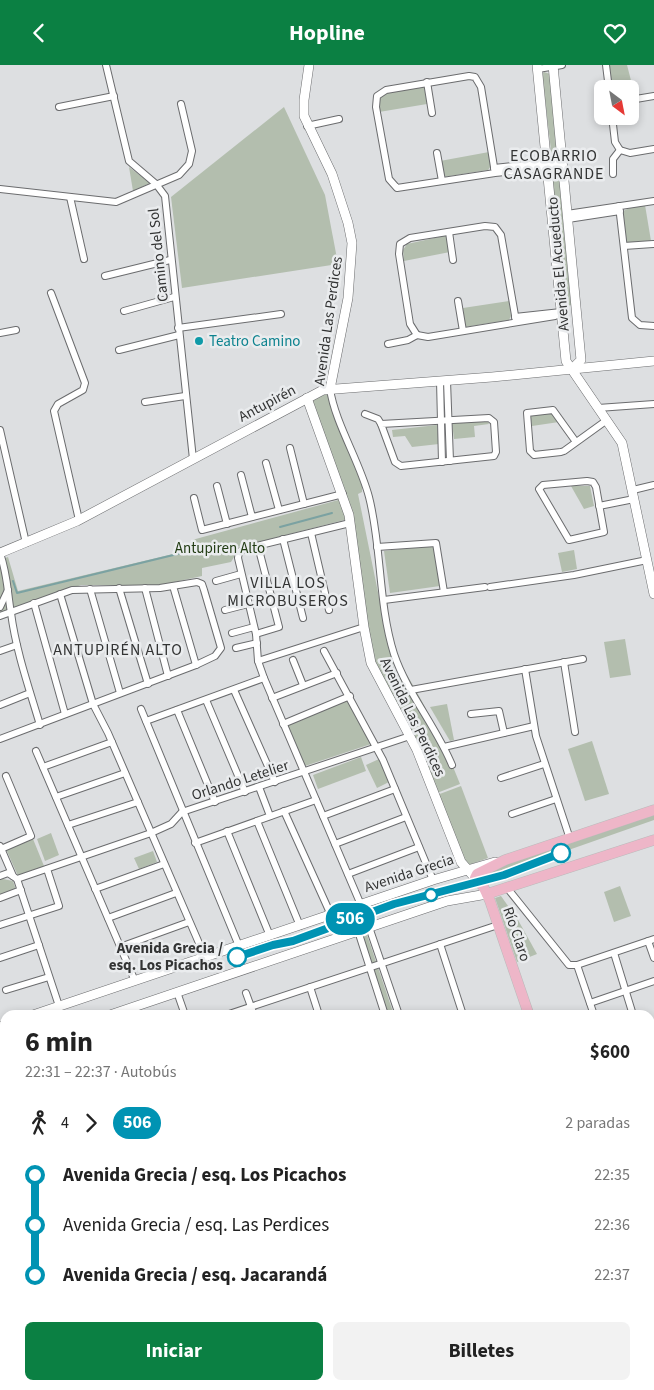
<!DOCTYPE html>
<html lang="es">
<head>
<meta charset="utf-8">
<style>
  body { margin:0; font-family:"Source Sans 3",sans-serif; background:#f2f2f2; color:#222; height:100vh; display:flex; flex-direction:column; font-size:19px; white-space:nowrap }
  * { box-sizing:border-box; margin:0 }
  p { font-size:16px; color:#767676 }
  .icon { flex:none; width:28px; height:28px; fill:none; stroke:currentColor; stroke-width:2; stroke-linecap:round; stroke-linejoin:round }
  .map { position:relative; flex:1; overflow:hidden }
  .drawer { position:absolute; left:0px; top:945px; width:655px; height:380px; display:flex; flex-direction:column; background:#fff; border-radius:15px 15px 0 0; box-shadow:0 2px 8px #0003 }
  .drawer>* { flex:none }
  .badge { padding:0 10px; border-radius:16px; font-size:18px; line-height:32px }
  .needle { width:32px; rotate:148deg }
  .fabs { position:absolute; left:594px; top:15px; display:grid; gap:10px }
  .fabs a { display:grid; place-items:center; width:45px; height:45px; border-radius:8px; background:#fff; box-shadow:0 2px 8px #0003; font-size:25px }
  .map>.badge { position:absolute; translate:-50% -50%; box-shadow:0 0 0 2px #fff }
  .legs { display:flex; align-items:center; gap:8px; height:55px; padding:0 25px; font-size:16px }
  .legs p { margin-inline-start:auto }
  .headline { display:flex; align-items:center; justify-content:space-between; height:85px; padding:0 25px }
  h1 { font-size:28px; font-weight:700; line-height:38px }
  .action { display:flex; gap:10px; margin-top:auto; padding:10px 25px }
  .action a { flex:1; height:58px; border-radius:8px; background:#0b8043; color:#fff; font-size:20px; font-weight:700; line-height:58px; text-align:center }
  .action a+a { background:#f2f2f2; color:#222 }
  ul { padding:0 25px; list-style:none }
  li { display:flex; align-items:center; gap:18px; height:50px; font-size:19px }
  li i { display:grid; place-items:center; width:8px; height:100%; margin:0 6px; background:currentColor }
  li i::after { content:''; width:12px; height:12px; margin:-6px; border:4px solid; border-radius:50%; background:#fff }
  li p { margin-inline-start:auto }
  li:first-child i { background:linear-gradient(#0000 50%,currentColor 0) }
  li:last-child i { background:linear-gradient(currentColor 50%,#0000 0) }
  header { display:flex; justify-content:space-between; align-items:center; height:65px; padding:0 25px; background:#0b8043; color:#fff; font-size:22px; font-weight:700 }
  .map>svg:first-child { display:block }
</style>
</head>
<body>
<header><svg class="icon" aria-label="back" viewBox="0 0 24 24"><path d="M15 5l-7 7 7 7"/></svg>Hopline<svg class="icon" aria-label="heart" viewBox="0 0 24 24"><path d="M12 20l-8-8c-3-5 5-10 8-4 3-6 11-1 8 4z"/></svg></header>
<div class="map">
<svg width="654" height="1325" viewBox="0 0 654 1325">
  <rect width="100%" height="100%" fill="#dddfe1"/>
  <g fill="#b3beae">
    <polygon points="609,0 627,0 635,31 630,32 630,24 613,24"/>
    <polygon points="544,7 550,9 559,92 552,94 542,9"/>
    <polygon points="424,21 427,39 379,47 379,33 385,28"/>
    <polygon points="284,42 325,130 338,199 182,223 171,132"/>
    <polygon points="489,87 491,101 488,105 443,112 440,96"/>
    <polygon points="129,102 150,118 133,126"/>
    <polygon points="558,104 560,106 572,240 567,241 565,239 551,107"/>
    <polygon points="645,140 651,176 628,179 625,176 623,146 632,142"/>
    <polygon points="448,170 450,187 404,196 403,185 407,179"/>
    <polygon points="509,236 511,251 509,255 465,262 463,243"/>
    <path d="M327 329 362 421V427L358 429 393 601 399 613 407 610C428 645 445 681 460 719L437 728 368 586 350 442 309 335Z"/>
    <polygon points="551,348 559,357 532,361 530,350"/>
    <polygon points="486,354 489,359 474,361 475,372 454,374 452,358"/>
    <polygon points="437,360 439,379 412,382 405,371 393,372 392,365"/>
    <polygon points="571,421 590,421 594,441 584,444"/>
    <polygon points="342,434 348,454 240,482 231,497 202,503 202,511 161,520 81,520 0,548 0,495 8,492 18,526 194,484 192,475"/>
    <polygon points="432,480 435,482 440,521 390,528 384,486"/>
    <polygon points="574,485 577,504 562,507 558,488"/>
    <polygon points="625,574 631,610 610,613 604,577"/>
    <polygon points="349,634 371,679 305,701 287,658"/>
    <polygon points="447,639 454,675 450,676 430,642"/>
    <polygon points="592,676 609,729 585,736 568,684"/>
    <polygon points="361,692 366,706 318,724 313,710"/>
    <polygon points="379,694 389,717 377,723 366,700"/>
    <polygon points="461,721 488,793 466,801 437,730"/>
    <polygon points="654,749 654,755 492,812 487,806"/>
    <polygon points="51,768 59,790 45,796 37,774"/>
    <polygon points="33,774 44,801 18,811 6,784"/>
    <polygon points="153,786 157,797 139,804 134,793"/>
    <polygon points="3,814 13,816 16,825 0,832 0,815"/>
    <polygon points="620,821 631,851 614,857 604,827"/>
    <polygon points="501,831 518,855 537,889 517,897 495,833"/>
    <polygon points="366,867 394,950 387,950 359,869"/>
  </g>
  <g fill="none" stroke-linecap="round" stroke-linejoin="round">
    <g stroke="#7ba2a2" stroke-width="2">
      <polyline points="280,462 332,448"/>
      <polyline points="13,516 17,528 194,485"/>
    </g>
    <defs>
      <g id="street">
        <polyline points="106,0 129,96 156,119 165,131 193,394"/>
        <polyline points="606,0 609,24"/>
        <polyline points="538,4 562,0"/>
        <polyline points="427,17 432,48"/>
        <polyline points="630,35 654,31"/>
        <polyline points="59,42 114,31"/>
        <polyline points="612,51 615,77 620,85 630,88 654,84"/>
        <polyline points="307,61 339,54"/>
        <polyline points="437,88 442,116"/>
        <polyline points="494,103 562,96"/>
        <polyline points="495,108 481,22 475,12 469,11 386,25 377,31 376,42 389,114 397,123 495,108 563,101"/>
        <polyline points="613,109 613,94 620,85"/>
        <polyline points="0,124 116,137 179,110 189,99 192,86 181,39"/>
        <polyline points="70,132 84,194"/>
        <polyline points="619,141 632,253 640,260 654,261"/>
        <polyline points="567,149 654,136"/>
        <polyline points="568,154 620,146"/>
        <polyline points="449,167 453,195"/>
        <polyline points="624,181 653,179"/>
        <polyline points="105,211 170,195"/>
        <polyline points="51,228 85,318 83,325 58,339 54,346 79,455"/>
        <polyline points="458,236 463,266"/>
        <polyline points="124,246 174,232"/>
        <polyline points="515,252 561,247"/>
        <polyline points="178,263 281,249"/>
        <polyline points="0,268 16,265"/>
        <polyline points="417,270 410,259 399,189 400,179 410,173 485,161 495,162 501,170 516,256"/>
        <polyline points="417,270 428,272 555,251 561,247"/>
        <polyline points="388,279 408,275 417,270"/>
        <polyline points="119,285 179,270"/>
        <polyline points="440,316 442,397"/>
        <polyline points="447,316 450,396"/>
        <path d="M330 324C335 358 360 397 369 432 382 483 378 538 394 589 407 628 436 661 452 700"/>
        <polyline points="145,337 185,331"/>
        <polyline points="598,343 654,339"/>
        <polyline points="365,349 378,354 381,359"/>
        <polygon points="489,353 494,357 496,387 494,391 401,401 395,397 381,359"/>
        <polyline points="0,365 26,478"/>
        <polyline points="576,377 553,345 527,348 530,386 534,390 561,387 564,386 607,355"/>
        <polyline points="290,383 304,439"/>
        <polyline points="266,398 279,445"/>
        <polyline points="241,410 252,452"/>
        <polygon points="587,416 593,417 596,422 604,467 569,475 539,424 543,420"/>
        <polyline points="217,421 227,459"/>
        <polyline points="633,425 654,420"/>
        <polyline points="194,433 202,465 343,429"/>
        <polyline points="599,441 634,434"/>
        <polyline points="350,458 244,484 239,487 238,493 256,569 258,596 264,613 361,840"/>
        <polyline points="311,468 329,545"/>
        <polyline points="283,474 303,553"/>
        <polyline points="377,482 436,478 444,527"/>
        <path d="M0 488C8 512 7 525 11 548 16 586 29 623 40 660"/>
        <polyline points="216,516 241,509"/>
        <polyline points="173,521 196,600"/>
        <polyline points="490,522 574,510 647,495"/>
        <polyline points="119,523 148,619"/>
        <polyline points="145,523 168,611"/>
        <polyline points="90,524 120,628"/>
        <polyline points="60,529 93,639 108,668 205,892"/>
        <polyline points="384,535 485,522"/>
        <polyline points="34,538 65,649"/>
        <polyline points="0,542 8,525"/>
        <polyline points="225,545 248,539"/>
        <polyline points="0,551 72,525 160,523 197,517 202,519 204,525 221,583 215,591 196,600 0,674"/>
        <polyline points="232,568 254,562"/>
        <polyline points="256,569 279,562 258,481"/>
        <polyline points="236,583 257,578"/>
        <polyline points="0,586 17,580"/>
        <polyline points="324,586 383,695 433,815"/>
        <polyline points="293,595 303,620"/>
        <polyline points="258,596 364,562"/>
        <polyline points="564,597 575,667"/>
        <polyline points="525,604 536,671 570,774"/>
        <polyline points="234,625 275,717"/>
        <polyline points="411,625 583,594"/>
        <polyline points="272,633 337,608"/>
        <polyline points="206,635 245,727"/>
        <polyline points="0,640 30,628"/>
        <polyline points="141,644 239,881"/>
        <polyline points="177,645 215,737"/>
        <polyline points="471,649 499,646 504,668"/>
        <polyline points="146,656 264,613"/>
        <polyline points="283,659 350,631"/>
        <polyline points="444,682 534,661"/>
        <polyline points="36,686 135,916"/>
        <polyline points="43,702 112,677"/>
        <polyline points="501,713 544,699"/>
        <polyline points="259,722 270,751"/>
        <polyline points="56,732 125,708"/>
        <polyline points="284,746 331,850"/>
        <polyline points="512,749 556,734"/>
        <polyline points="323,751 395,724"/>
        <polyline points="257,756 300,861"/>
        <polyline points="68,760 138,737"/>
        <polyline points="227,766 270,871"/>
        <polyline points="195,778 316,735"/>
        <polyline points="335,779 406,752"/>
        <polyline points="0,781 13,811"/>
        <polyline points="1,784 31,771 6,711"/>
        <polyline points="348,809 419,782"/>
        <polyline points="0,811 8,808 17,814 151,768 171,759 182,747 410,671"/>
        <polyline points="17,814 59,941"/>
        <polyline points="95,824 164,799"/>
        <polyline points="508,824 569,900 577,900 654,874"/>
        <polyline points="0,833 21,825"/>
        <polyline points="108,853 176,828"/>
        <polyline points="0,860 59,841 47,804"/>
        <polyline points="369,862 399,950"/>
        <polyline points="358,866 385,950"/>
        <polyline points="648,876 654,893"/>
        <polyline points="440,879 463,950"/>
        <polyline points="120,882 189,857"/>
        <polyline points="614,888 633,950"/>
        <polyline points="0,893 39,880"/>
        <polyline points="577,900 594,950"/>
        <polyline points="310,922 319,950"/>
        <polyline points="6,925 49,912"/>
        <polyline points="177,927 185,950"/>
        <polyline points="246,928 254,950"/>
        <polyline points="590,938 654,916"/>
        <polyline points="226,950 498,860"/>
        <polyline points="0,964 5,972"/>
        <polyline points="650,981 654,980"/>
        <polyline points="650,1003 654,1015"/>
        <polyline points="0,1222 5,1246 0,1265"/>
        <polyline points="123,1320 125,1325"/>
        <polyline points="216,1320 218,1325"/>
        <polyline points="311,1320 312,1325"/>
        <polyline points="377,1320 378,1325"/>
        <polyline points="442,1320 444,1325"/>
        <polyline points="508,1320 510,1325"/>
        <polyline points="521,1320 523,1325"/>
        <polyline points="587,1320 589,1325"/>
      </g>
      <g id="secondary">
        <polyline points="309,0 304,35 304,51 332,109 348,158 352,178 348,233 330,324"/>
        <polyline points="537,0 566,296 622,378 654,529"/>
        <polyline points="553,0 581,295 573,303"/>
        <polyline points="307,333 349,450 364,562 371,598 417,685 461,797 475,813"/>
        <polyline points="0,488 77,456 323,325 492,312 654,296"/>
        <polyline points="33,950 433,815 495,797"/>
        <polyline points="110,950 447,836 487,829"/>
        <polyline points="0,962 5,960"/>
        <polyline points="0,987 5,985"/>
        <polyline points="650,1186 654,1185"/>
        <polyline points="0,1278 5,1282"/>
        <polyline points="0,1291 5,1294"/>
        <polyline points="40,1320 47,1325"/>
        <polyline points="58,1320 65,1325"/>
        <polyline points="239,1325 254,1320"/>
      </g>
      <g id="primary">
        <polyline points="487,829 654,775"/>
        <polyline points="529,950 490,836 483,821 475,813 477,809 505,795 654,745"/>
        <polyline points="650,1317 653,1325"/>
      </g>
    </defs>
    <use href="#street" stroke="#6b6c6e" stroke-width="8"/>
    <use href="#secondary" stroke="#6b6c6e" stroke-width="10"/>
    <use href="#primary" stroke="#bababa" stroke-width="11"/>
    <use href="#street" stroke="#fff" stroke-width="6"/>
    <use href="#secondary" stroke="#fff" stroke-width="9"/>
    <use href="#primary" stroke="#eeb6c8" stroke-width="10"/>
  </g>
  <g fill="none" stroke-linecap="round" stroke-linejoin="round">
    <defs>
      <polyline id="line-1" points="237,892 273,880 293,876 394,839 504,810 561,788"/>
    </defs>
    <use href="#line-1" stroke="#fff" stroke-width="11"/>
    <use href="#line-1" stroke="#0093b3" stroke-width="8"/>
  </g>
  <circle fill="#0f9aa8" stroke="#eaecee" stroke-width="2" cx="199" cy="276" r="5"/>
  <g fill="#fff" stroke="#0093b3" stroke-width="2.5">
    <circle cx="561" cy="788" r="9"/>
    <circle cx="431" cy="830" r="6"/>
    <circle cx="237" cy="892" r="9"/>
  </g>
  <g text-anchor="middle" stroke-width="5" stroke-linejoin="round" paint-order="stroke">
    <g font-size="15" fill="#333434" stroke="#eaecee">
      <text transform="translate(158 190) rotate(-96)" y="5">Camino del Sol</text>
      <text transform="translate(558 199) rotate(-95)" y="5">Avenida El Acueducto</text>
      <text transform="translate(328 256) rotate(-82)" y="5">Avenida Las Perdices</text>
      <text transform="translate(267 338) rotate(-28)" y="5">Antupirén</text>
      <text transform="translate(413 652) rotate(64)" y="5">Avenida Las Perdices</text>
      <text transform="translate(240 715) rotate(-18)" y="5">Orlando Letelier</text>
      <text transform="translate(409 808) rotate(-18)" y="5">Avenida Grecia</text>
      <text transform="translate(517 869) rotate(71)" y="5">Río Claro</text>
    </g>
    <g font-size="15" fill="#0d838f" stroke="#eaecee" text-anchor="start">
      <text x="209" y="281">Teatro Camino</text>
    </g>
    <g font-size="15" fill="#223c14" stroke="#eaecee">
      <text x="220" y="488">Antupiren Alto</text>
    </g>
    <g font-size="15" font-weight="bold" fill="#333434" stroke="#eaecee" text-anchor="end">
      <text x="223" y="888">Avenida Grecia /<tspan x="223" dy="17">esq. Los Picachos</tspan></text>
    </g>
    <g font-size="16" letter-spacing="1" fill="#333434" stroke="#eaecee">
      <text x="554" y="96">ECOBARRIO<tspan x="554" dy="18">CASAGRANDE</tspan></text>
      <text x="288" y="523">VILLA LOS<tspan x="288" dy="18">MICROBUSEROS</tspan></text>
      <text x="118" y="590">ANTUPIRÉN ALTO</text>
    </g>
  </g>
</svg>
<div class="fabs">
<a><svg class="needle" viewBox="-14 -14 28 28"><path d="M0-13l5 13h-10z" fill="#e53935"/><path d="M0 13l5-13h-10z" fill="#767676"/></svg></a>
</div>
<b class="badge" style="left:350px;top:854px;background:#0093b3;color:#fff">506</b>
<section class="drawer">
<div class="headline"><div><h1>6 min</h1><p>22:31 – 22:37 · Autobús</p></div><b>$600</b></div>
<div class="legs"><svg class="icon" aria-label="walk" viewBox="0 0 24 24"><circle cx="13" cy="4" r="2"/><path d="M13 8l-2 6 4 7M11 14l-3 7M7 12l3-4h3l4 4"/></svg>4<svg class="icon" aria-label="forward" viewBox="0 0 24 24"><path d="M9 5l7 7-7 7"/></svg><b class="badge" style="background:#0093b3;color:#fff">506</b><p>2 paradas</p></div>
<ul>
<li><i style="color:#0093b3"></i><b>Avenida Grecia / esq. Los Picachos</b><p>22:35</p></li>
<li><i style="color:#0093b3"></i><span>Avenida Grecia / esq. Las Perdices</span><p>22:36</p></li>
<li><i style="color:#0093b3"></i><b>Avenida Grecia / esq. Jacarandá</b><p>22:37</p></li>
</ul>
<div class="action"><a>Iniciar</a><a>Billetes</a></div>
</section>
</div>
</body>
</html>
